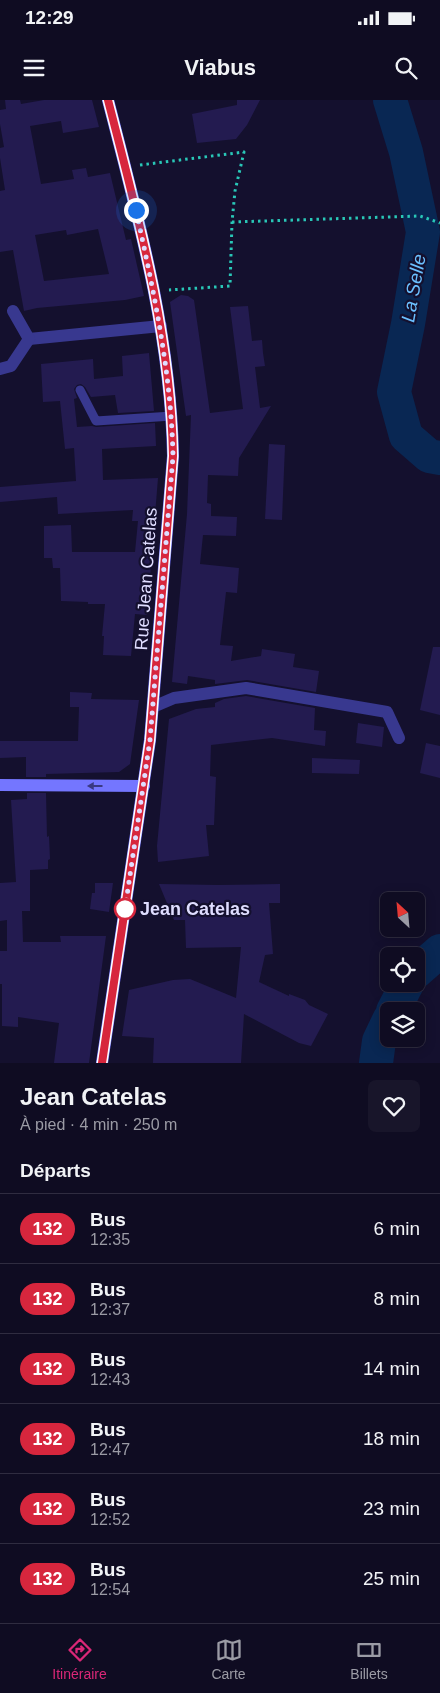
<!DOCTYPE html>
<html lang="fr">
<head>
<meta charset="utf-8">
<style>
  body { margin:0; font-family:Helvetica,sans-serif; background:#18152a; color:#f1f3f6; height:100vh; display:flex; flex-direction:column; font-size:19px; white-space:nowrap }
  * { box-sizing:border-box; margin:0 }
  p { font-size:16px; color:#9b9ba5 }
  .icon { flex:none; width:28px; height:28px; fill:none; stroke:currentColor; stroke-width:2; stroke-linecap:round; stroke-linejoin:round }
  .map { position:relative; height:963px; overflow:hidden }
  .side { display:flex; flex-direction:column; background:#0f0c22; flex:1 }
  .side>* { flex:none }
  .badge { padding:0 10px; border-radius:16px; font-size:18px; line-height:32px }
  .needle { width:32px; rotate:334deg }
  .fabs { position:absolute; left:380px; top:792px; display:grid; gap:10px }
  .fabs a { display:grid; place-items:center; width:45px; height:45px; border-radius:8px; background:#0f0c22; box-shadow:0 2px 12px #0003,0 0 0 1px #2f2c40; font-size:25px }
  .you { position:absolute; width:25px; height:25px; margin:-12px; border:4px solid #fff; border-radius:50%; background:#1a73e8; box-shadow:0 0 0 8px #1a73e833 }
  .map>.badge { position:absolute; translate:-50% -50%; box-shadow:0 0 0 2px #fff }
  h2 { padding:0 20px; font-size:19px; line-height:45px }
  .round { display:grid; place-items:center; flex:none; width:52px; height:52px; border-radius:8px; background:#18152a }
  .overview { display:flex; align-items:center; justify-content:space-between; height:85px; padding:0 20px }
  h1 { font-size:24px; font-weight:600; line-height:38px }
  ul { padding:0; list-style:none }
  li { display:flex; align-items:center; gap:15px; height:70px; padding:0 20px; border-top:1px solid #2f2c40 }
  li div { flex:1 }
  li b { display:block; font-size:19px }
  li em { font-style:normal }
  li .badge { min-width:55px; font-weight:700; text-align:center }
  .status { display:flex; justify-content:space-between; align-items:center; height:35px; padding:0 25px; background:#0f0c22; direction:ltr }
  .status svg { height:14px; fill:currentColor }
  header { display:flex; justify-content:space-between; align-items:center; height:65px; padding:0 20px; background:#0f0c22; font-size:22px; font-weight:600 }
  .dock { display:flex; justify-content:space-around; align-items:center; height:70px; border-top:1px solid #2f2c40; background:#0f0c22; font-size:14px; color:#9b9ba5 }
  .dock a { display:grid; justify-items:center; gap:2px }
  .dock .selected { color:#db2777 }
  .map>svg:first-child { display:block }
</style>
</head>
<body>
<div class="status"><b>12:29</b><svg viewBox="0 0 49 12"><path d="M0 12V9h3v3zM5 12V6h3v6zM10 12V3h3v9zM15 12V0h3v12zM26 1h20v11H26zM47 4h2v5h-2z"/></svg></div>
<header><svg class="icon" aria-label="menu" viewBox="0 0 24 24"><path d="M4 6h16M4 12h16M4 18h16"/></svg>Viabus<svg class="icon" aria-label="search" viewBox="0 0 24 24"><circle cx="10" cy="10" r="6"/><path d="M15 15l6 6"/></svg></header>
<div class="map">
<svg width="440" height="963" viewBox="0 0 440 963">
  <rect width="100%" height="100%" fill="#14102e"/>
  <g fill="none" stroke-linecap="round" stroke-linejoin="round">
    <g stroke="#092753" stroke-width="34">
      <polyline points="390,0 406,52 423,132 408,224 394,292 406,336 429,356 440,358"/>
      <polyline points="416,872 440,851"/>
      <polyline points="393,911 407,884"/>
      <polyline points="376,963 379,941 389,920"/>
    </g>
  </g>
  <g fill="#231b50" fill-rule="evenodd">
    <path d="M5 0H20L21 4 44 0H92L99 27 63 33 61 21 30 26 41 84 74 79 72 70 86 68 88 77 110 73 126 140 131 139 144 196 125 200 37 208 24 211 13 150 0 152V91L5 90 0 58V48L4 47 0 24V10L6 9ZM98 129 109 174 44 181 35 135 66 130 67 135Z"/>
    <polygon points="237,0 260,0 247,25 236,39 197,43 192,14 237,5"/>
    <polygon points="181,195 188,196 194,200 210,313 243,309 230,207 248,206 252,241 262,240 263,253 265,266 255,267 260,308 271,306 239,358 238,376 208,375 207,403 211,404 211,416 237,417 236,436 203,435 200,464 239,468 237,493 226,492 220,545 233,546 231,561 261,556 262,549 295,554 293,567 319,571 316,592 247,580 215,584 215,580 188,576 187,584 172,582 187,414 191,315 186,316 170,202"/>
    <polygon points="149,253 154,311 118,313 115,295 91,297 85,287 81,284 77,285 74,289 77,298 74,299 77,327 92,326 96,327 155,323 156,346 102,349 103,380 158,378 147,515 135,514 131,556 103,555 104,536 102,536 105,504 88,504 88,502 61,501 60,468 53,468 52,458 44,458 44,426 71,425 72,452 135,452 138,421 132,421 133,410 58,414 57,397 0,402 0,387 76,381 74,348 65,349 60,301 43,302 41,264 93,259 94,279 123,276 122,256"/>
    <polygon points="269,344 285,345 282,420 265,419"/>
    <polygon points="433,547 440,547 440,615 420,610"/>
    <polygon points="70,592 92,593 91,599 139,600 130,664 119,672 46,674 46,677 26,677 26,657 0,658 0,641 78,641 79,607 70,607"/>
    <polygon points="246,596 315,608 314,630 326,631 325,646 272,638 211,645 210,676 216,677 214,725 206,725 209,756 158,762 157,746 169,619 196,609 215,607 215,603 224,599"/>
    <polygon points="358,623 384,627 382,647 356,643"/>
    <polygon points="426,643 440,646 440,678 420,673"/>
    <polygon points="312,658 360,660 359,674 312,673"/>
    <polygon points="27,693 46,693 47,737 49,736 50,759 48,760 48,769 30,770 30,811 22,811 23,842 61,842 60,836 106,836 89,963 54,963 59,923 18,917 18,927 2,926 2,884 0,884 0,851 7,851 7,820 0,821 0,783 16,782 11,700 27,699"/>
    <polygon points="95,783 113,783 109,812 90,809 92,793 95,793"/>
    <polygon points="159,784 218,785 280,784 280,803 269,803 273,854 265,855 259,882 289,896 289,894 305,900 309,905 328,914 311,946 299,943 244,914 241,963 153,963 154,938 122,936 129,890 173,880 190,879 236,898 241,847 186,848 185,820 174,820"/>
  </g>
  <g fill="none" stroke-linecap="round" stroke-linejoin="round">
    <g stroke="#29c7b7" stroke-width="3" stroke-dasharray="2.5 4" stroke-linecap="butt">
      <polyline points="140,65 244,52 235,91 232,122 230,186 169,190"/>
      <polyline points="232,122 420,116 440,123"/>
    </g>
    <polyline stroke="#38388f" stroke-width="9" points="80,290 96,321 172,316"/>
    <g stroke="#38388f" stroke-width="12">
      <polyline points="29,239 161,226"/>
      <polyline points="0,269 11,266 29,239 13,211"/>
      <polyline points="153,607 174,598 246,588 387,612 399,638"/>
    </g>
    <g stroke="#7476ff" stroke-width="12">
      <polyline points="0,685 144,686"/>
      <path d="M102 963 150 640 173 356C171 235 138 117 108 0"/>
    </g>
  </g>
  <defs><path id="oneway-solid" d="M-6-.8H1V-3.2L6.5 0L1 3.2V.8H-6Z" transform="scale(1.25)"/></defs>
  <use fill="#3a3982" href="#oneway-solid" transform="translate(95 686) rotate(-180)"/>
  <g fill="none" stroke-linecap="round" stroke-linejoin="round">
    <defs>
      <path id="line" d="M102 963 150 640 173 356C171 235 138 117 108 0"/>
    </defs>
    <use href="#line" stroke="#fff" stroke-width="11"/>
    <use href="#line" stroke="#d7263d" stroke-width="8"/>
    <path stroke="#dfddff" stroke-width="5" stroke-dasharray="0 9" d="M125 809 150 640 173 356C171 271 154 193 136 110"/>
  </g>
  <circle fill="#fff" stroke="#d7263d" stroke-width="2.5" cx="125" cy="809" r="10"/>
  <g text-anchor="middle" stroke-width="4.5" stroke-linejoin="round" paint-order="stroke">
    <g font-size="18" fill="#dfddff" stroke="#14102e">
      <text transform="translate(146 479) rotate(-86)" y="6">Rue Jean Catelas</text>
    </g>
    <g font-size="18" font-weight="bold" fill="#dfddff" stroke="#14102e" text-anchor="start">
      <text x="140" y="815">Jean Catelas</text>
    </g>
    <g font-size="19" font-style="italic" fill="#6bc0ff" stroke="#14102e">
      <text transform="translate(413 188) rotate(-80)" y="7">La Selle</text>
    </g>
  </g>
</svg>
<div class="fabs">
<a><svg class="needle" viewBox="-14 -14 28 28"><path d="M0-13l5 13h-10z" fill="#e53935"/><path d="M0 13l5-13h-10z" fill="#9b9ba5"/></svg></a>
<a><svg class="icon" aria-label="locate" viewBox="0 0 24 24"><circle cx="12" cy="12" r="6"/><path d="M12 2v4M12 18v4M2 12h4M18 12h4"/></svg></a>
<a><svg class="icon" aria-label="layers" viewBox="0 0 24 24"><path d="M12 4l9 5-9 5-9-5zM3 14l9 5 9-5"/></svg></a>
</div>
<div class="you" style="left:136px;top:110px"></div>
</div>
<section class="side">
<div class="overview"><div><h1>Jean Catelas</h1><p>À pied · 4 min · 250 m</p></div><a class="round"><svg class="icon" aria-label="heart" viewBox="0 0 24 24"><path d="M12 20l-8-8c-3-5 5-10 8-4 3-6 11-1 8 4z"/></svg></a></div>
<h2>Départs</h2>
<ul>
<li><span class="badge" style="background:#d7263d;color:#fff">132</span><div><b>Bus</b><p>12:35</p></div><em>6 min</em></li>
<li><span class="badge" style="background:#d7263d;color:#fff">132</span><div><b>Bus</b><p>12:37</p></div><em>8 min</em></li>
<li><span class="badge" style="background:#d7263d;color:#fff">132</span><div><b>Bus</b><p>12:43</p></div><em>14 min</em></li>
<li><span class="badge" style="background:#d7263d;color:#fff">132</span><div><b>Bus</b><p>12:47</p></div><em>18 min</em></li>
<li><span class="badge" style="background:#d7263d;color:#fff">132</span><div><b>Bus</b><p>12:52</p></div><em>23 min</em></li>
<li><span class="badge" style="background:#d7263d;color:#fff">132</span><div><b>Bus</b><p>12:54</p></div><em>25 min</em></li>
</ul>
</section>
<nav class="dock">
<a class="selected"><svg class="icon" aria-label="directions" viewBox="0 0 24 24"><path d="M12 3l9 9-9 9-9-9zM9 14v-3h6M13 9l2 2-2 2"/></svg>Itinéraire</a>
<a><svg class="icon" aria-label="map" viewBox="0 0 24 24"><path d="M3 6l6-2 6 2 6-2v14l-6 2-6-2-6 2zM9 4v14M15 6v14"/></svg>Carte</a>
<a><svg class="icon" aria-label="tickets" viewBox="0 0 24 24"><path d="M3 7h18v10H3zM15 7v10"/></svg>Billets</a>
</nav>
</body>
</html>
